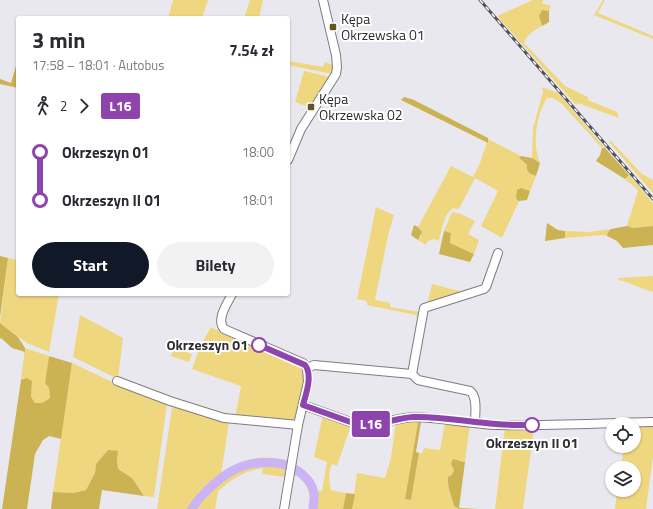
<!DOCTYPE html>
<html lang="pl">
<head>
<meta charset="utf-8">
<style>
  body { margin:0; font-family:"Titillium Web",sans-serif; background:#f2f2f3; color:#2b2b33; height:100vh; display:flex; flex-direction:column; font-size:15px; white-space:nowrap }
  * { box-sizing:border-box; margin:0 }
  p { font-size:13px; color:#7c7c81 }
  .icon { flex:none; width:22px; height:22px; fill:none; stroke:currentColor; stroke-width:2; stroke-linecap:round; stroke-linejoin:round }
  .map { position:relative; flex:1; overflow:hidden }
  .side { position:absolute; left:16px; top:16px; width:274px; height:280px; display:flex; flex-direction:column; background:#fff; border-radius:4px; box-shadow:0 1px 3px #0004 }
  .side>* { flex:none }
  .badge { padding:0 8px; border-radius:3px; font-size:14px; line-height:26px }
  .tools { position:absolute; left:605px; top:417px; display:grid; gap:8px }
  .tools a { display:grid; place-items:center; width:36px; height:36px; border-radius:50%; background:#fff; box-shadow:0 1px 3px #0004; font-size:20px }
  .map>.badge { position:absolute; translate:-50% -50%; box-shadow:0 0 0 2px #fff }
  .legs { display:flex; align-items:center; gap:6px; height:44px; padding:0 16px; font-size:13px }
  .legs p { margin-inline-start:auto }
  .overview { display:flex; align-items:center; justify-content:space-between; height:68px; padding:0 16px }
  h1 { font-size:22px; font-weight:700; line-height:30px }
  .cta { display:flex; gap:8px; margin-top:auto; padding:8px 16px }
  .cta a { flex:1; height:46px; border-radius:24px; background:#111827; color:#fff; font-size:16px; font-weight:700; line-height:46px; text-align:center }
  .cta a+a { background:#f2f2f3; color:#2b2b33 }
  ul { padding:0 16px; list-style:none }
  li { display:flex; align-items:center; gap:14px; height:48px; font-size:15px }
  li i { display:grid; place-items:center; width:6px; height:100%; margin:0 5px; background:currentColor }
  li i::after { content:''; width:10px; height:10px; margin:-5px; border:3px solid; border-radius:50%; background:#fff }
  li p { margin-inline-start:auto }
  li:first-child i { background:linear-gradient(#0000 50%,currentColor 0) }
  li:last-child i { background:linear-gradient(currentColor 50%,#0000 0) }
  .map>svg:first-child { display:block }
</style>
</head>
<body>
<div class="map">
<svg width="653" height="509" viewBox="0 0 653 509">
  <rect width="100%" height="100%" fill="#eae8ef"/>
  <g fill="#efd780">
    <polygon points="173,0 208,0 202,18 168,18"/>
    <polygon points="250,0 263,0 259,18 244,18"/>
    <path d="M533 0H543L542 3 551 6 549 11 542 10 539 16 542 26C534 31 527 34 524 43L565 86 588 97V100L617 112 619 118 578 103 576 105 497 16Z"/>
    <polygon points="603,0 605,0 598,13 653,36 653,39 594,15"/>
    <polygon points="288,61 323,67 325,62 333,65 333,72 332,74 288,65"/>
    <polygon points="304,71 330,77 309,107 295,102"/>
    <path d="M542 87 558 93 605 148H602L561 103 552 98H547C536 116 532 144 540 163L532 158 533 128 543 92Z"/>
    <path d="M488 139 521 156 519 159 527 165 532 175 536 176 530 191 525 189 516 199 519 201 502 238 481 226 498 191 475 178 459 209 453 208C443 215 442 230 439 241L434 239 428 241 426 245 418 240 421 236 420 229 418 227 451 166 473 177 480 163Z"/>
    <polygon points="611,141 642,174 653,180 653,193 609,142"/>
    <polygon points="629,175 653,203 653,226 633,228 627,226 638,190 625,179"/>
    <polygon points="376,207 394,215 388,236 375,300 390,303 390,307 420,312 419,318 416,315 367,305 367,301 357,299"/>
    <polygon points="453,212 461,214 475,221 468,234 479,240 474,254 450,243 451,233 444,231 451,214"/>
    <polygon points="611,229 608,232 607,236 604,235 565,238 565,231 588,232"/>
    <polygon points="8,258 18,260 18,294 59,294 49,352 27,343 0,323"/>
    <path d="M653 276V292C642 289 630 282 619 280L618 278Z"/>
    <polygon points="432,284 467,293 427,306"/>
    <polygon points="80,315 123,338 118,379 73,357"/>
    <polygon points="211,327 230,337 262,350 300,366 304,375 301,402 299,402 295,419 291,420 235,418 241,386 192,369 199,349"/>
    <polygon points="25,348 49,356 45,383 49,388 50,398 42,403 35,403 31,397 32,381 21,380"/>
    <polygon points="174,348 192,354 189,362 171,356"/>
    <polygon points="72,363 117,384 167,404 154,497 144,496 132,478 118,469 117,459 108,450 96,464 95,473 86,490 73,493 53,492"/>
    <path d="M177 406 229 422 221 475C248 458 256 454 288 460L286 477 262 474 263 468C242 472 234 478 218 491L215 509H157L172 408Z"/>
    <path d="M323 414 351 425 337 466 332 464C328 473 329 480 331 490L346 493 343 509H310C310 495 310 486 300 476H293L295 464C304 470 313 479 315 491H322L327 462 314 457Z"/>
    <polygon points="396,421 418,422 405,499 411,500 419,453 422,453 424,448 440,450 445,423 470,424 465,462 460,460 452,464 454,470 448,485 452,496 454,506 458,508 458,509 352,509 357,473 385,478 391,458"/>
    <polygon points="634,425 653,425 653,457 646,509 615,509 617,490 634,490 634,468 621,468 624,446 634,446"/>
    <polygon points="505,428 534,428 523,509 495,509"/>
  </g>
  <g fill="#cbb253">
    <polygon points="542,10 549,11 549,22 542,26 539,16"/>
    <polygon points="18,59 18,75 16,82 18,84 18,88 0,84 0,79 11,83"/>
    <polygon points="404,97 414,100 488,138 488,143 401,100"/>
    <polygon points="602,148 605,148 629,175 625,179 596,161 600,155"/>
    <path d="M521 156 532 158 540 163 536 176C530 174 526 172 527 165L519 158Z"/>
    <polygon points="521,188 530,191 527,200 519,201 516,199 517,190"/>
    <polygon points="547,223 558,230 565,231 565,238 545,241"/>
    <polygon points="414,225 418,227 422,232 418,240 411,235"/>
    <polygon points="627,226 633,228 653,226 653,245 623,248 617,241 607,236 608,232 611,229"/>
    <polygon points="444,231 451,233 450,243 474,254 470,262 439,254"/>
    <polygon points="0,256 8,258 0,317"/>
    <polygon points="0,323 18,337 25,348 25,352 12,348 1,338 0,339"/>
    <polygon points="49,356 72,363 61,439 49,436 43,440 35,454 27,509 2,509 21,380 27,378 32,381 31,397 35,403 42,403 50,398 49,388 45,383"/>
    <polygon points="418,422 421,422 416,452 419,453 411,500 405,499"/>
    <polygon points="108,450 118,451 117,459 118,469 132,478 144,496 102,490 99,509 51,509 53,492 73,493 86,490 95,473 96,464"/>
    <path d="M453 459 465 462 459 508 479 509H458V508L454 506C452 496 447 487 448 477L452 475 454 470 451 464Z"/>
    <polygon points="346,493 355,494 352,509 343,509"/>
  </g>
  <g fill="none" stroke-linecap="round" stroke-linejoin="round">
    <path stroke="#cbb4f6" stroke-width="9" d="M192 509C199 496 219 478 232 471 254 459 288 458 306 478 310 482 313 488 314 494 315 498 313 504 313 509"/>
    <defs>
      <g id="minor">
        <polyline points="288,160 301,129 336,74 337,67 336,55 323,0"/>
        <path d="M232 294C227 304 216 319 224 329L303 363 307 368 308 382 298 425 284 509"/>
        <path d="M307 368 314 365 412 374 418 380 470 391C478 397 475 413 475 422"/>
        <polyline points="412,374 424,308 484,289 486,287 498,253"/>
        <polyline points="117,381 170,401 224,418 298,425"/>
        <path d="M303 405 356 424C372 428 397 417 416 417 443 418 470 424 498 425 549 426 601 423 653 422"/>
      </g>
    </defs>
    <use href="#minor" stroke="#7e7c83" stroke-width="10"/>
    <use href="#minor" stroke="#fff" stroke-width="8"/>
    <defs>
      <polyline id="rail" points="480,0 653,199"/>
    </defs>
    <use href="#rail" stroke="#525155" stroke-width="3"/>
    <use href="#rail" stroke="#fff" stroke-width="1.5" stroke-dasharray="4.5" stroke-linecap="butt"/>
  </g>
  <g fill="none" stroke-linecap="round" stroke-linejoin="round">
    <defs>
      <path id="line-1" d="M259 345 305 365C313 375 306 394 303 405L356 424C371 428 396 418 413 417 441 416 468 422 496 424 508 425 520 425 532 425"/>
    </defs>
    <use href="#line-1" stroke="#fff" stroke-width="9"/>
    <use href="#line-1" stroke="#8e44ad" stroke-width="6"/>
  </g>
  <g fill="#635623" stroke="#fff" stroke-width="1.5">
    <rect x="329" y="23" width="8" height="8" rx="2"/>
    <rect x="307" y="103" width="8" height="8" rx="2"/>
  </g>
  <g fill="#fff" stroke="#8e44ad" stroke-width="2">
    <circle cx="259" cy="345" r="7"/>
    <circle cx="532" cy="425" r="7"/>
  </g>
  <g text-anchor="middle" stroke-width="4" stroke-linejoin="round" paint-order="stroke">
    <g font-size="14" fill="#2e2d30" stroke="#fff" text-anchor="start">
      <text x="341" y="24">Kępa<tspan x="341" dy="16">Okrzewska 01</tspan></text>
      <text x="319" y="104">Kępa<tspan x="319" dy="16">Okrzewska 02</tspan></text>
    </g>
    <g font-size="14" font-weight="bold" fill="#2e2d30" stroke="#fff" text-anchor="end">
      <text x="248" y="350">Okrzeszyn 01</text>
      <text x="532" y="448" text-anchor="middle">Okrzeszyn II 01</text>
    </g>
  </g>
</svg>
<div class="tools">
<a><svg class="icon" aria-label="locate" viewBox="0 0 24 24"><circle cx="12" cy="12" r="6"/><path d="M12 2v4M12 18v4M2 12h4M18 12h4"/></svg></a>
<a><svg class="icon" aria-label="layers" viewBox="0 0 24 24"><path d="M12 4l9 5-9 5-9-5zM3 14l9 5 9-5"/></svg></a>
</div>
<b class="badge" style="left:371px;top:424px;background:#8e44ad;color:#fff">L16</b>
<section class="side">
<div class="overview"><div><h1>3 min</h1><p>17:58 – 18:01 · Autobus</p></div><b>7.54 zł</b></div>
<div class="legs"><svg class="icon" aria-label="walk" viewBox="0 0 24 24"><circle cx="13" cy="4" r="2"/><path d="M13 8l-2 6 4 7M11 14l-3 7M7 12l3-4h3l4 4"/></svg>2<svg class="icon" aria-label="forward" viewBox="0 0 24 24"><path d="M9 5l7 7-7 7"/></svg><b class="badge" style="background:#8e44ad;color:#fff">L16</b></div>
<ul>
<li><i style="color:#8e44ad"></i><b>Okrzeszyn 01</b><p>18:00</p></li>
<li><i style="color:#8e44ad"></i><b>Okrzeszyn II 01</b><p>18:01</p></li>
</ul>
<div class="cta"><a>Start</a><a>Bilety</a></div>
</section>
</div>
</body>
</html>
